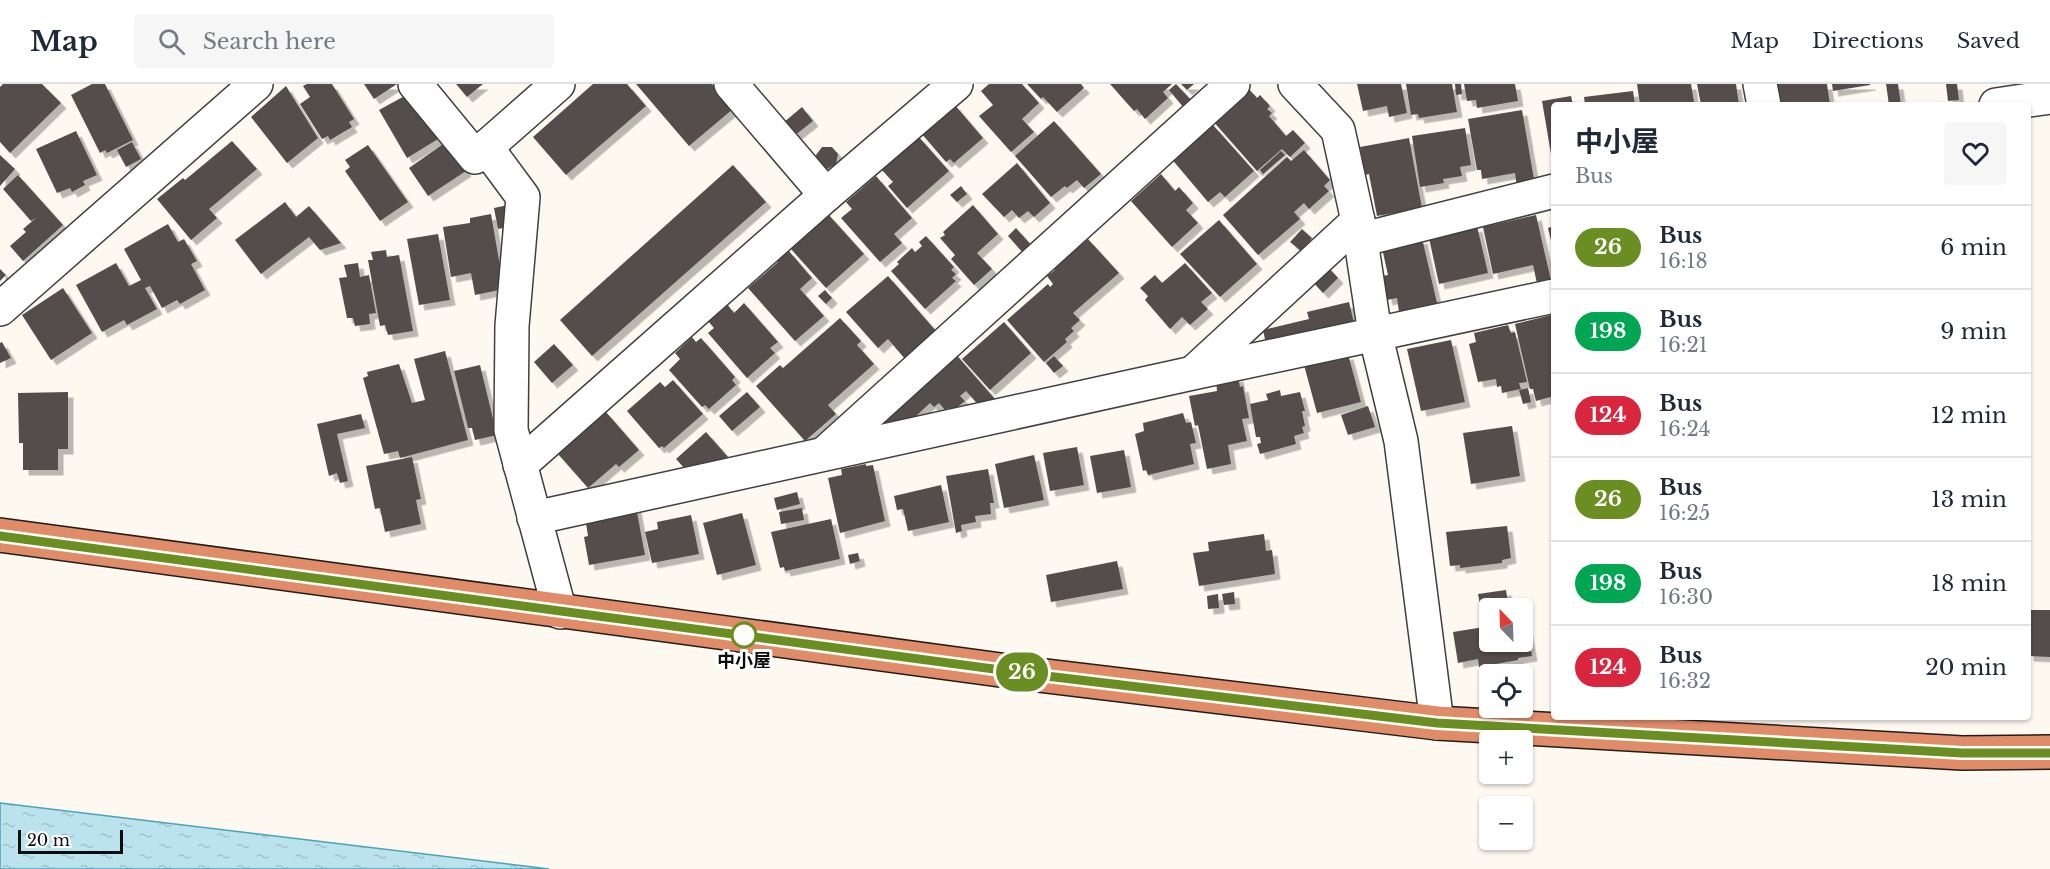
<!DOCTYPE html>
<html lang="en">
<head>
<meta charset="utf-8">
<style>
  body { margin:0; font-family:"Libre Baskerville","Noto Sans JP",serif; background:#f6f6f7; color:#1f2937; height:100vh; display:flex; flex-direction:column; font-size:22px; white-space:nowrap }
  * { box-sizing:border-box; margin:0 }
  p { font-size:20px; color:#747a83 }
  .icon { flex:none; width:33px; height:33px; fill:none; stroke:currentColor; stroke-width:2; stroke-linecap:round; stroke-linejoin:round }
  .map { position:relative; flex:1; overflow:hidden }
  .drawer { position:absolute; left:1551px; top:18px; width:480px; height:618px; display:flex; flex-direction:column; background:#fff; border-radius:6px; box-shadow:0 2px 4px #0004 }
  .drawer>* { flex:none }
  .badge { padding:0 12px; border-radius:20px; font-size:21px; line-height:39px }
  .needle { width:39px; rotate:337deg }
  .fabs { position:absolute; left:1479px; top:514px; display:grid; gap:12px }
  .fabs a { display:grid; place-items:center; width:54px; height:54px; border-radius:6px; background:#fff; box-shadow:0 2px 4px #0004; font-size:30px }
  .scale { position:absolute; left:18px; bottom:15px; width:105px; box-sizing:border-box; padding-left:6px; border:3px solid #0d0d0d; border-top:0; font-size:16px; line-height:21px; white-space:nowrap; color:#0d0d0d; -webkit-text-stroke:4px #fff; paint-order:stroke }
  .map>.badge { position:absolute; translate:-50% -50%; box-shadow:0 0 0 3px #fff }
  .round { display:grid; place-items:center; flex:none; width:63px; height:63px; border-radius:6px; background:#f6f6f7 }
  .overview { display:flex; align-items:center; justify-content:space-between; height:102px; padding:0 24px }
  h1 { font-size:28px; font-weight:700; line-height:45px }
  ul { padding:0; list-style:none }
  li { display:flex; align-items:center; gap:18px; height:84px; padding:0 24px; border-top:2px solid #e0e1e3 }
  li div { flex:1 }
  li b { display:block; font-size:22px }
  li em { font-style:normal }
  li .badge { min-width:66px; font-weight:700; text-align:center }
  header { display:flex; align-items:center; gap:36px; box-sizing:border-box; height:84px; padding:0 30px; background:#fff; border-bottom:2px solid #e0e1e3 }
  header strong { font-size:28px }
  nav { display:flex; gap:33px; margin-inline-start:auto; font-size:21px }
  .search { width:420px; height:54px; background:#f6f6f7; display:flex; align-items:center; gap:15px; box-sizing:border-box; padding:0 21px; border-radius:6px; color:#747a83; font-size:22px }
  .map>svg:first-child { display:block }
</style>
</head>
<body>
<header>
<strong>Map</strong>
<div class="search"><svg class="icon" aria-label="search" viewBox="0 0 24 24"><circle cx="10" cy="10" r="6"/><path d="M15 15l6 6"/></svg>Search here</div>
<nav><a>Map</a><a>Directions</a><a>Saved</a></nav>
</header>
<div class="map">
<svg width="2050" height="785" viewBox="0 0 2050 785">
  <defs>
    <pattern id="water-ripples" width="26" height="14" patternUnits="userSpaceOnUse" patternTransform="scale(1.5)"><rect width="26" height="14" fill="#bbe3ee"/><path d="M2 4q2-2 4 0t4 0M15 11q2-2 4 0t4 0" fill="none" stroke="#a0c2cb"/></pattern>
    <filter id="shadow"><feDropShadow dx="5.5" dy="5.5" stdDeviation="0" flood-color="#0004"/></filter>
  </defs>
  <rect width="100%" height="100%" fill="#fdf8f0"/>
  <polygon fill="url(#water-ripples)" stroke="#4ba2bc" stroke-width="1.5" points="0,719 549,785 0,785"/>
  <g fill="#544d4b" filter="url(#shadow)">
    <polygon points="3,0 42,0 61,19 10,69 0,58 0,3"/>
    <polygon points="92,0 105,0 133,56 107,69 105,66 100,69 71,11"/>
    <polygon points="307,0 332,0 354,35 349,38 352,43 330,56 328,52 322,55 300,20 310,13 303,2"/>
    <polygon points="364,0 397,0 374,15"/>
    <polygon points="456,0 483,0 467,13"/>
    <polygon points="593,0 627,0 646,22 566,91 533,53"/>
    <polygon points="636,0 712,0 733,25 689,62"/>
    <polygon points="989,0 1022,0 1039,19 1022,35 1034,48 1011,68 979,32 993,21 981,7"/>
    <polygon points="1027,0 1081,0 1084,4 1057,28 1043,13 1041,15"/>
    <polygon points="1110,0 1172,0 1163,8 1168,14 1145,35 1137,25 1134,27"/>
    <polygon points="1176,0 1192,17 1184,24 1169,6"/>
    <polygon points="1181,0 1194,0 1187,6"/>
    <polygon points="1357,0 1401,0 1407,29 1389,33 1387,22 1363,27"/>
    <polygon points="1406,0 1452,0 1457,28 1419,34 1418,30 1411,31"/>
    <polygon points="1455,0 1461,0 1462,10 1456,11"/>
    <polygon points="1464,0 1515,0 1518,17 1477,24 1476,16 1467,17"/>
    <polygon points="1637,0 1691,0 1694,18 1693,21 1640,21"/>
    <polygon points="1697,0 1736,0 1739,21 1701,21"/>
    <polygon points="1769,0 1827,0 1830,21 1772,21"/>
    <polygon points="1832,0 1870,0 1870,1 1833,7"/>
    <polygon points="1886,0 1898,0 1901,21 1889,21"/>
    <polygon points="1946,0 1957,0 1959,16 1948,17"/>
    <polygon points="286,2 318,54 287,79 251,33"/>
    <polygon points="1248,4 1257,14 1260,11 1270,22 1267,25 1272,29 1269,32 1286,52 1293,46 1305,59 1290,73 1282,65 1257,87 1212,36"/>
    <polygon points="1633,7 1635,21 1585,21 1584,13"/>
    <polygon points="410,9 443,52 407,74 379,26"/>
    <polygon points="1571,12 1573,21 1554,21 1554,70 1551,70 1542,17"/>
    <polygon points="954,20 983,54 954,79 950,75 946,78 921,49"/>
    <polygon points="802,23 813,37 794,52 783,39"/>
    <polygon points="1522,26 1535,101 1517,104 1515,89 1482,95 1481,86 1477,86 1468,35"/>
    <polygon points="1054,37 1101,90 1084,104 1077,96 1067,104 1065,102 1051,113 1015,72"/>
    <polygon points="1213,41 1254,87 1225,113 1220,108 1208,118 1170,73 1179,66 1182,69"/>
    <polygon points="1465,44 1471,81 1460,83 1462,92 1443,95 1444,99 1420,103 1412,52"/>
    <polygon points="76,47 97,91 83,97 85,101 72,108 70,104 57,109 36,65"/>
    <polygon points="918,52 949,87 907,124 888,102 893,98 881,85"/>
    <polygon points="1409,54 1422,124 1377,132 1369,90 1365,91 1360,63"/>
    <polygon points="232,57 257,85 209,125 217,134 191,156 157,115 183,94 185,96"/>
    <polygon points="132,58 141,75 126,83 117,66"/>
    <polygon points="446,58 466,87 428,112 409,84"/>
    <polygon points="368,61 408,118 380,137 345,87 350,83 345,76"/>
    <polygon points="822,63 832,63 838,70 836,80 827,85 818,80 816,71"/>
    <polygon points="1304,66 1330,96 1324,102 1329,107 1309,125 1304,119 1294,128 1300,135 1258,171 1223,131 1287,73 1291,77"/>
    <polygon points="1281,67 1285,71 1263,90 1260,86"/>
    <polygon points="0,71 15,85 0,102"/>
    <polygon points="1017,79 1050,119 1034,133 1028,127 1019,134 1012,126 1004,133 982,110"/>
    <polygon points="733,81 766,118 592,272 560,236"/>
    <polygon points="1161,90 1175,107 1179,103 1193,119 1186,126 1198,139 1172,163 1131,117"/>
    <polygon points="18,91 63,141 23,177 10,162 26,148 23,145 37,133 31,137 3,105"/>
    <polygon points="876,92 912,134 894,150 902,159 880,178 841,134 852,125 846,118"/>
    <polygon points="961,102 967,110 957,118 950,111"/>
    <polygon points="285,118 296,133 309,122 341,159 320,166 309,153 261,190 235,156"/>
    <polygon points="508,121 507,143 498,145 494,124"/>
    <polygon points="973,121 998,150 977,169 992,185 974,201 951,175 955,171 940,154 945,151 943,148"/>
    <polygon points="491,130 504,205 475,211 471,189 451,193 443,143 470,139 470,134"/>
    <polygon points="828,130 864,170 826,204 790,164"/>
    <polygon points="1536,131 1552,201 1538,204 1533,181 1493,190 1483,143"/>
    <polygon points="1219,136 1257,180 1220,213 1180,170"/>
    <polygon points="168,140 178,158 184,155 197,177 191,180 205,206 180,220 177,216 162,224 150,202 145,204 157,225 127,241 124,236 102,248 76,201 116,179 129,202 141,196 124,165"/>
    <polygon points="1477,142 1488,189 1439,200 1429,154"/>
    <polygon points="1554,142 1554,165 1553,165 1548,144"/>
    <polygon points="1016,144 1032,162 1024,170 1008,152"/>
    <polygon points="1302,145 1312,154 1301,167 1290,158"/>
    <polygon points="438,150 450,216 419,221 407,155"/>
    <polygon points="926,152 954,183 951,186 956,190 952,194 956,197 925,225 891,187 899,180 897,178 912,164 915,168 922,162 919,158"/>
    <polygon points="1422,154 1437,219 1434,220 1436,224 1423,226 1422,222 1399,228 1397,214 1387,216 1382,192 1388,191 1382,164"/>
    <polygon points="1088,155 1119,189 1073,229 1080,236 1071,244 1074,247 1065,255 1067,258 1044,278 1007,236 1048,200 1050,203 1053,200 1047,192 1055,186 1051,182 1063,171 1066,174"/>
    <polygon points="386,166 387,173 399,171 413,247 388,251 385,241 380,242 368,176 373,176 371,168"/>
    <polygon points="788,166 812,194 800,205 824,232 795,257 748,204 778,178 776,176"/>
    <polygon points="358,179 360,193 369,191 376,229 369,230 370,240 355,242 353,234 347,234 339,194 347,193 344,181"/>
    <polygon points="1185,179 1212,209 1201,218 1208,225 1190,241 1182,233 1170,245 1145,216 1148,212 1140,204 1155,191 1162,199"/>
    <polygon points="1326,181 1338,194 1323,209 1311,196"/>
    <polygon points="0,185 6,191 0,197"/>
    <polygon points="888,192 936,247 905,275 888,255 878,264 846,228"/>
    <polygon points="63,204 92,249 51,276 22,231"/>
    <polygon points="825,206 832,214 826,220 818,212"/>
    <polygon points="1349,218 1354,239 1266,260 1263,246 1309,235 1307,228"/>
    <polygon points="744,219 778,258 770,264 775,269 747,294 708,249 714,244 708,237 727,220 734,229"/>
    <polygon points="1551,231 1554,243 1554,312 1536,317 1533,305 1530,305 1515,240"/>
    <polygon points="840,234 861,257 857,261 874,280 828,321 836,330 805,357 756,302 780,281 783,284"/>
    <polygon points="1004,238 1031,269 990,306 962,275"/>
    <polygon points="1508,241 1511,249 1515,248 1527,298 1519,299 1521,305 1502,309 1501,302 1497,303 1496,295 1478,298 1469,260 1476,258 1474,249"/>
    <polygon points="692,253 696,258 701,254 735,293 732,296 736,301 709,325 705,321 702,323 669,286 680,275 675,269"/>
    <polygon points="1451,256 1465,318 1421,327 1407,265"/>
    <polygon points="2,258 11,274 0,279 0,259"/>
    <polygon points="554,260 573,281 552,299 534,278"/>
    <polygon points="952,266 995,315 983,326 966,307 960,312 965,317 951,328 948,324 945,326 939,319 934,323 930,319 916,332 920,337 873,348"/>
    <polygon points="445,267 468,356 400,374 398,367 384,370 363,294 368,292 367,288 399,280 412,319 425,316 414,275"/>
    <polygon points="1348,270 1361,318 1317,329 1304,281"/>
    <polygon points="1054,272 1063,282 1054,289 1046,279"/>
    <polygon points="480,281 497,351 475,356 472,344 468,344 454,287"/>
    <polygon points="1238,292 1240,303 1243,302 1249,334 1242,335 1247,357 1228,361 1231,380 1207,385 1198,341 1195,342 1189,312 1217,307 1216,296"/>
    <polygon points="673,296 703,330 664,364 662,362 659,364 627,327 660,298 665,303"/>
    <polygon points="1528,304 1531,318 1523,320 1519,306"/>
    <polygon points="1280,306 1281,312 1300,308 1305,327 1302,327 1305,342 1302,343 1304,349 1294,352 1296,360 1260,370 1257,360 1261,359 1260,353 1256,353 1250,320 1268,316 1266,310"/>
    <polygon points="68,308 68,365 58,365 58,386 23,386 23,359 19,359 18,309"/>
    <polygon points="747,308 760,323 732,347 719,332"/>
    <polygon points="1368,322 1375,343 1348,351 1341,331"/>
    <polygon points="606,328 639,366 619,383 616,380 588,404 558,370"/>
    <polygon points="1183,329 1186,339 1191,338 1196,359 1190,360 1194,380 1148,391 1146,386 1143,387 1135,350 1144,347 1143,339"/>
    <polygon points="361,330 365,344 337,350 348,397 340,399 337,389 329,392 317,340"/>
    <polygon points="1512,342 1520,392 1471,400 1463,349"/>
    <polygon points="706,348 728,373 686,386 676,375"/>
    <polygon points="1077,363 1084,401 1050,407 1043,369"/>
    <polygon points="1124,366 1131,403 1097,409 1090,372"/>
    <polygon points="1034,371 1044,416 1004,424 995,380"/>
    <polygon points="412,373 421,415 416,416 421,440 385,448 380,424 375,425 366,382"/>
    <polygon points="866,380 866,382 873,381 885,437 840,449 828,394 842,391 841,385"/>
    <polygon points="988,385 994,419 990,419 991,430 975,432 976,438 961,441 962,447 956,449 946,392"/>
    <polygon points="941,401 949,438 908,447 903,425 897,426 894,412"/>
    <polygon points="797,408 800,420 777,426 774,414"/>
    <polygon points="636,423 645,471 589,481 584,453 588,452 585,433"/>
    <polygon points="802,424 804,436 781,440 779,428"/>
    <polygon points="742,429 756,481 717,491 703,439"/>
    <polygon points="691,431 699,470 652,479 645,448 658,445 657,438"/>
    <polygon points="831,435 840,475 785,487 784,483 780,484 771,448"/>
    <polygon points="1507,442 1511,474 1502,476 1502,479 1460,484 1460,481 1450,482 1446,448"/>
    <polygon points="1264,450 1266,467 1272,466 1275,490 1199,502 1193,469 1209,467 1208,458"/>
    <polygon points="858,469 860,477 850,480 848,471"/>
    <polygon points="1117,477 1123,505 1051,518 1046,491"/>
    <polygon points="1506,506 1509,525 1490,525 1490,558 1522,558 1522,529 1524,528 1532,572 1518,574 1518,576 1479,583 1478,575 1458,579 1453,548 1484,543 1478,510"/>
    <polygon points="1234,508 1235,520 1224,521 1222,510"/>
    <polygon points="1218,510 1219,524 1208,525 1207,512"/>
    <polygon points="2028,526 2050,526 2050,573 2028,572"/>
  </g>
  <g fill="none" stroke-linecap="round" stroke-linejoin="round">
    <defs>
      <g id="minor">
        <polyline points="415,0 475,73 558,0"/>
        <polyline points="731,0 826,111"/>
        <polyline points="1295,0 1338,46 1358,137 1375,249 1401,357 1437,639"/>
        <polyline points="1760,0 1764,21"/>
        <polyline points="1996,21 2050,13"/>
        <polyline points="486,63 523,113 512,242 511,346 560,528"/>
        <polyline points="1360,156 1554,107"/>
        <polyline points="0,225 256,0"/>
        <polyline points="1194,288 1358,137"/>
        <polyline points="825,369 1233,0"/>
        <polyline points="520,381 826,111 956,0"/>
        <polyline points="534,434 1193,289 1554,212"/>
      </g>
      <polyline id="highway" points="0,451 1038,591 1437,639 1962,669 2050,668"/>
    </defs>
    <use href="#minor" stroke="#404040" stroke-width="36"/>
    <use href="#highway" stroke="#1e1e1e" stroke-width="36"/>
    <use href="#minor" stroke="#fff" stroke-width="33"/>
    <use href="#highway" stroke="#e18c69" stroke-width="33"/>
  </g>
  <g fill="none" stroke-linecap="round" stroke-linejoin="round">
    <defs>
      <polyline id="line" points="0,452 1038,591 1437,639 1962,669 2050,669"/>
    </defs>
    <use href="#line" stroke="#fff" stroke-width="14"/>
    <use href="#line" stroke="#6b8e23" stroke-width="9"/>
  </g>
  <circle fill="#fff" stroke="#6b8e23" stroke-width="3" cx="744" cy="551" r="12"/>
  <g text-anchor="middle" stroke-width="6" stroke-linejoin="round" paint-order="stroke">
    <g font-size="18" font-weight="bold" fill="#0d0d0d" stroke="#fff">
      <text x="744" y="583">中小屋</text>
    </g>
  </g>
</svg>
<div class="fabs">
<a><svg class="needle" viewBox="-14 -14 28 28"><path d="M0-13l5 13h-10z" fill="#e53935"/><path d="M0 13l5-13h-10z" fill="#747a83"/></svg></a>
<a><svg class="icon" aria-label="locate" viewBox="0 0 24 24"><circle cx="12" cy="12" r="6"/><path d="M12 2v4M12 18v4M2 12h4M18 12h4"/></svg></a>
<a>+</a>
<a>−</a>
</div>
<div class="scale">20 m</div>
<b class="badge" style="left:1022px;top:588px;background:#6b8e23;color:#fff">26</b>
<section class="drawer">
<div class="overview"><div><h1>中小屋</h1><p>Bus</p></div><a class="round"><svg class="icon" aria-label="heart" viewBox="0 0 24 24"><path d="M12 20l-8-8c-3-5 5-10 8-4 3-6 11-1 8 4z"/></svg></a></div>
<ul>
<li><span class="badge" style="background:#6b8e23;color:#fff">26</span><div><b>Bus</b><p>16:18</p></div><em>6 min</em></li>
<li><span class="badge" style="background:#00a651;color:#fff">198</span><div><b>Bus</b><p>16:21</p></div><em>9 min</em></li>
<li><span class="badge" style="background:#d7263d;color:#fff">124</span><div><b>Bus</b><p>16:24</p></div><em>12 min</em></li>
<li><span class="badge" style="background:#6b8e23;color:#fff">26</span><div><b>Bus</b><p>16:25</p></div><em>13 min</em></li>
<li><span class="badge" style="background:#00a651;color:#fff">198</span><div><b>Bus</b><p>16:30</p></div><em>18 min</em></li>
<li><span class="badge" style="background:#d7263d;color:#fff">124</span><div><b>Bus</b><p>16:32</p></div><em>20 min</em></li>
</ul>
</section>
</div>
</body>
</html>
